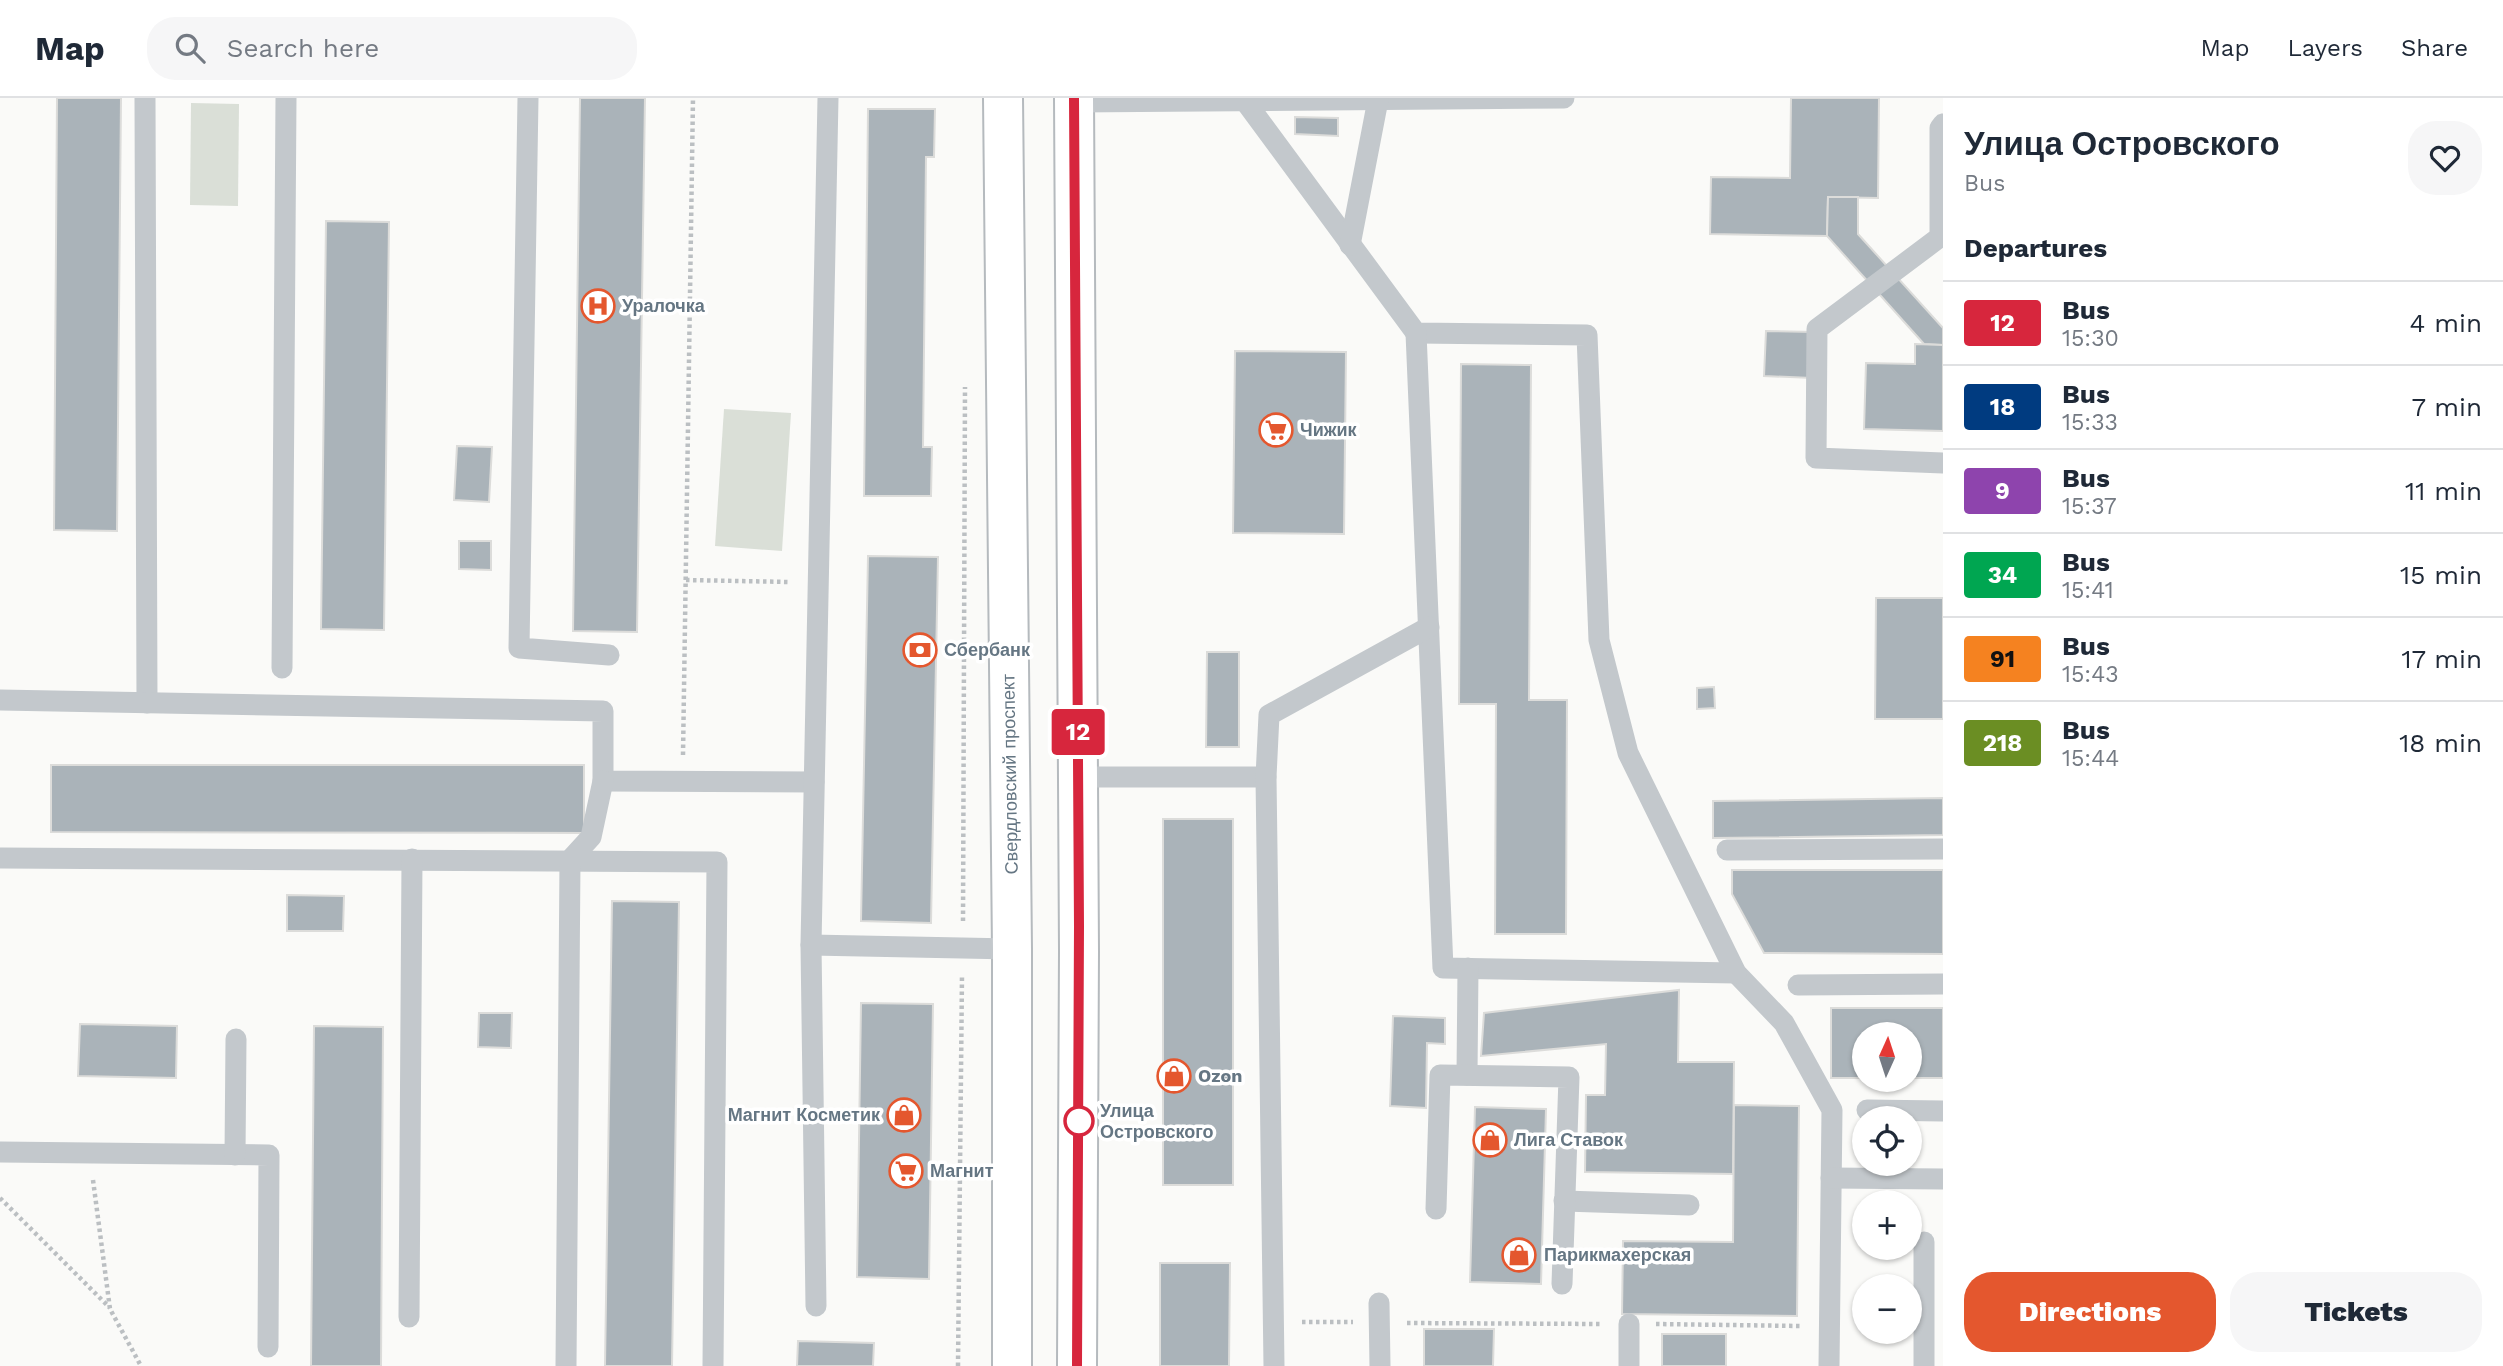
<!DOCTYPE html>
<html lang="en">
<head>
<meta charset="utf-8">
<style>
  body { margin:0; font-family:"Work Sans",sans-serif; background:#f6f6f7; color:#1f2937; height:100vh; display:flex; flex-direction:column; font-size:26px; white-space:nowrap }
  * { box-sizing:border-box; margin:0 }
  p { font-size:23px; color:#747a83 }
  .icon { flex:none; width:38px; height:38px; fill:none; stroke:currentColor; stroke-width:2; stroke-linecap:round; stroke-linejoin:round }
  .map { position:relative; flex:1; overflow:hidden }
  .panel { display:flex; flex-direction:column; background:#fff; width:560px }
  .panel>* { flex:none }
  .badge { padding:0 14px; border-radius:5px; font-size:24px; line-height:46px }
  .needle { width:46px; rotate:3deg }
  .tools { position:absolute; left:1852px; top:924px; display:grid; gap:14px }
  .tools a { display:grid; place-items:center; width:70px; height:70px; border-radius:50%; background:#fff; box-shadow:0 2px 5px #0004; font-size:35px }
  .map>.badge { position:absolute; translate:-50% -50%; box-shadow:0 0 0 4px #fff }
  h2 { padding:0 21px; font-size:26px; line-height:63px }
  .round { display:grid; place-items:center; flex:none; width:74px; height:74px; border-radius:28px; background:#f6f6f7 }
  .headline { display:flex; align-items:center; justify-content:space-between; height:119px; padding:0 21px }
  h1 { font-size:33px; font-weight:800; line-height:52px }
  .button { display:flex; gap:14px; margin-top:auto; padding:14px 21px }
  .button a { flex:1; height:80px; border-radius:28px; background:#e4572e; color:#fff; font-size:28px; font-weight:800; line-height:80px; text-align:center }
  .button a+a { background:#f6f6f7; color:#1f2937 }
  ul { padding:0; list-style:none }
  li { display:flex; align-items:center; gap:21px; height:84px; padding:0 21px; border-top:2px solid #e0e1e3 }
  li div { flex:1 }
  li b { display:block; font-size:26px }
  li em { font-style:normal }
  li .badge { min-width:77px; font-weight:700; text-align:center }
  header { display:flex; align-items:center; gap:42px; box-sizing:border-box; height:98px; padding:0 35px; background:#fff; border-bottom:2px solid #e0e1e3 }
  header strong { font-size:33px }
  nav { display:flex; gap:38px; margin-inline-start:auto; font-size:24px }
  .search { width:490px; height:63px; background:#f6f6f7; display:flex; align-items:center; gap:18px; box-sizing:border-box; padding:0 24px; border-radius:28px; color:#747a83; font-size:26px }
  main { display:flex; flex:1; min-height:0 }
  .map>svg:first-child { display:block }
</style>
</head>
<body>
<header>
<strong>Map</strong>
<div class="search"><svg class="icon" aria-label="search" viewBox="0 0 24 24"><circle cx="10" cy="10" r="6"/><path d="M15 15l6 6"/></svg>Search here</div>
<nav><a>Map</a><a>Layers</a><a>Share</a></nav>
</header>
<main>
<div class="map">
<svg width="1943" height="1268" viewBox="0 0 1943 1268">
  <rect width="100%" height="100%" fill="#fafaf8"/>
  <g fill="#dadfd7">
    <polygon points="191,5 239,6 238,108 190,107"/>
    <polygon points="724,311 791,315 782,453 715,448"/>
  </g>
  <g fill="#aab3b9" stroke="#dcdcda" stroke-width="2">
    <polygon points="57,0 121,0 117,433 54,432"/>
    <polygon points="580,0 645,0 637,534 573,533"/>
    <polygon points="1791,0 1879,0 1878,100 1828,99 1827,138 1710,136 1711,79 1790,80"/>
    <polygon points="868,11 935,11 934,59 926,59 923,349 932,349 931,398 864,398"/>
    <polygon points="1295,19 1338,20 1338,38 1295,36"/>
    <polygon points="1828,99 1858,99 1858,136 1943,230 1943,247 1924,246 1827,138"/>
    <polygon points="326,123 389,124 384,532 321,531"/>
    <polygon points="1766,233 1814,234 1812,280 1764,278"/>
    <polygon points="1915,246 1943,247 1943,333 1864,331 1866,265 1915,266"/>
    <polygon points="1235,253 1346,254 1344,436 1233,435"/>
    <polygon points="1461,266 1531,267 1529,602 1567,602 1566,836 1495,836 1496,606 1459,606"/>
    <polygon points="457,348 492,349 489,404 454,402"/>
    <polygon points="459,443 491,443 491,472 459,471"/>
    <polygon points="868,458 938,459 931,825 861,823"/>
    <polygon points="1876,500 1943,500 1943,621 1875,621"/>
    <polygon points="1207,554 1239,554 1239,649 1206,649"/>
    <polygon points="1714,589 1715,610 1697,611 1697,590"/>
    <polygon points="51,667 584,667 584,735 51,734"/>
    <polygon points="1943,700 1943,737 1713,740 1713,703"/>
    <rect x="1163" y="721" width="70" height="366"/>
    <polygon points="1732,772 1943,772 1943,856 1764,855 1732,796"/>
    <polygon points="287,797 344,798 343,833 287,833"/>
    <polygon points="612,803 679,804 672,1268 605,1268"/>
    <polygon points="1679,892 1678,964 1734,964 1733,1076 1585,1074 1586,997 1605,997 1606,946 1481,958 1484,915"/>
    <polygon points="861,905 933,906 929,1181 857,1179"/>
    <polygon points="1831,910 1943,910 1943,980 1909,980 1909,936 1864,936 1864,980 1831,980"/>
    <polygon points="479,915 512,915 511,950 478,949"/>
    <polygon points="1393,918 1445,920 1445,946 1427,945 1426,1010 1390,1008"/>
    <polygon points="80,926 177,928 176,980 78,978"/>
    <polygon points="314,928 383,929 381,1268 311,1268"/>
    <polygon points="1734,1007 1799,1008 1797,1218 1622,1216 1623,1143 1733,1144"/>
    <polygon points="1475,1009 1546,1011 1541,1186 1470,1184"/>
    <polygon points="1160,1165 1230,1165 1229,1268 1160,1268"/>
    <polygon points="1424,1231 1494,1231 1493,1268 1424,1268"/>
    <rect x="1662" y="1236" width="64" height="32"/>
    <polygon points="798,1243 874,1245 873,1268 797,1268"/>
  </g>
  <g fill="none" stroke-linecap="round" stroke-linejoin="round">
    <defs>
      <g id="primary">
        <polyline points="1003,0 1012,851 1012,1268"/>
        <polyline points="1074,0 1079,853 1077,1268"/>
      </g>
    </defs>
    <use href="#primary" stroke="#b5babe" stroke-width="42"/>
    <g stroke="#bbbfc2" stroke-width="4.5" stroke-dasharray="3.5 3.5" stroke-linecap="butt">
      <polyline points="686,482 790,484"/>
      <polyline points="683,657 693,0"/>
      <polyline points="963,823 965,289"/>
      <polyline points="93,1082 110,1211 141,1268"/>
      <polyline points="0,1100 110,1210"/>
      <polyline points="1302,1224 1353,1224"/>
      <polyline points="1407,1225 1602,1226"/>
      <polyline points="1656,1226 1801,1228"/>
      <polyline points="958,1268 962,877"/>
    </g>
    <g stroke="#c3c8cc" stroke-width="21">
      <polyline points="145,0 147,605"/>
      <polyline points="528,0 519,550 609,557"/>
      <polyline points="1245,3 1416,235 1587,237 1599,542 1628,655 1736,875 1784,925 1832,1012 1829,1268"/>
      <polyline points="1074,4 1564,0"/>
      <polyline points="1943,26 1940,30 1940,139 1817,231 1816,360 1943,365"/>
      <polyline points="1350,147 1378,2"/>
      <polyline points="1416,235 1443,870 1736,875"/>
      <polyline points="282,570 286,0"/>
      <polyline points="0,602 603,613 603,683 814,684"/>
      <polyline points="1078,679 1266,679"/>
      <polyline points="1727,752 1943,751"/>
      <polyline points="0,760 717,764 713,1268"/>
      <polyline points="811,847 1012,851"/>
      <polyline points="1798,887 1943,886"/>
      <polyline points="1467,977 1468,870"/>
      <polyline points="1867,1012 1943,1013"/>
      <polyline points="0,1054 269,1057 268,1249"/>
      <polyline points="235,1057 236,941"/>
      <polyline points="1831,1080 1943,1081"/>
      <polyline points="1564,1103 1689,1107"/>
      <polyline points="1436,1111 1440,977 1569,979 1562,1186"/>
      <polyline points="1924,1144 1924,1268"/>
      <polyline points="1379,1205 1380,1268"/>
      <polyline points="816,1208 811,847 828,0"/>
      <polyline points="409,1219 412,761"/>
      <polyline points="566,1268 570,762 591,739 603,683"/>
      <polyline points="1274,1268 1266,679 1269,617 1429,529"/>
      <polyline points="1629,1268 1629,1226"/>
    </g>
    <use href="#primary" stroke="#fff" stroke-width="38"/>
  </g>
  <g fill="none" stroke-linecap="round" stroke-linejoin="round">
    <defs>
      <polyline id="line" points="1074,0 1079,828 1077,1268"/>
    </defs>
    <use href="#line" stroke="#fff" stroke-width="16"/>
    <use href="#line" stroke="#d7263d" stroke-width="10"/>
  </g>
  <defs>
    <symbol id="hospital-ring" viewBox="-11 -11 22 22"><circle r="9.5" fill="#fff" stroke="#e4572e" stroke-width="1.5"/><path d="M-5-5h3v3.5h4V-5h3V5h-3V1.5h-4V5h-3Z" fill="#e4572e"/></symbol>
    <symbol id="supermarket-ring" viewBox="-11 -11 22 22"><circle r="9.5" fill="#fff" stroke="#e4572e" stroke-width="1.5"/><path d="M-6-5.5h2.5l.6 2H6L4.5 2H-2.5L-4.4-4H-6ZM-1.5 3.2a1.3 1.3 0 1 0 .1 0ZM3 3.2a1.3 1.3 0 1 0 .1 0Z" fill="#e4572e"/></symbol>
    <symbol id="bank-ring" viewBox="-11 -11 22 22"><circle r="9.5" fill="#fff" stroke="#e4572e" stroke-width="1.5"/><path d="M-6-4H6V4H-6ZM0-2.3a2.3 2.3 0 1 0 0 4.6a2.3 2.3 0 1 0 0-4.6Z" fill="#e4572e"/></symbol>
    <symbol id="shop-ring" viewBox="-11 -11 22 22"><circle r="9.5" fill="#fff" stroke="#e4572e" stroke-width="1.5"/><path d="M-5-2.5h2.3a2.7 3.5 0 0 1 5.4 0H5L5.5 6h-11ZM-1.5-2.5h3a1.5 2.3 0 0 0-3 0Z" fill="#e4572e"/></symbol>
  </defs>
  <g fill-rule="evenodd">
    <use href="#hospital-ring" x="579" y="189" width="38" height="38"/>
    <use href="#supermarket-ring" x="1257" y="313" width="38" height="38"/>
    <use href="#bank-ring" x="901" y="533" width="38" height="38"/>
    <use href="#shop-ring" x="1155" y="959" width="38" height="38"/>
    <use href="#shop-ring" x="885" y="998" width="38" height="38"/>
    <use href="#shop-ring" x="1471" y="1023" width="38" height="38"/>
    <use href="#supermarket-ring" x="887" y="1054" width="38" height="38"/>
    <use href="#shop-ring" x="1500" y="1138" width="38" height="38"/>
  </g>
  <circle fill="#fff" stroke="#d7263d" stroke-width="3.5" cx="1079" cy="1023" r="14"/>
  <g text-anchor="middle" stroke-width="7" stroke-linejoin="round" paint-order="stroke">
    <g font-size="18" font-weight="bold" fill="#657683" stroke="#fff" text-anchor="start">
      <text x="622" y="214">Уралочка</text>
      <text x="1300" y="338">Чижик</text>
      <text x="944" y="558">Сбербанк</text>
      <text x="1198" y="984">Ozon</text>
      <text x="880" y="1023" text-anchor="end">Магнит Косметик</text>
      <text x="1514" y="1048">Лига Ставок</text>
      <text x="930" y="1079">Магнит</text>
      <text x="1544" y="1163">Парикмахерская</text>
    </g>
    <g font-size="18" fill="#657683" stroke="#fff">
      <text transform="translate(1010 676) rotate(-91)" y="6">Свердловский проспект</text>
    </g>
    <g font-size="18" font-weight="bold" fill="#657683" stroke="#fff" text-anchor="start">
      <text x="1100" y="1019">Улица<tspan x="1100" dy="21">Островского</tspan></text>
    </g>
  </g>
</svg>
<div class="tools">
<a><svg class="needle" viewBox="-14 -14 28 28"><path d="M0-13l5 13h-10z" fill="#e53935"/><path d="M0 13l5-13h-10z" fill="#747a83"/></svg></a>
<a><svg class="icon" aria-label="locate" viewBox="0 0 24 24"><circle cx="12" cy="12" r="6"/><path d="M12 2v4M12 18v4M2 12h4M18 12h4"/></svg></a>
<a>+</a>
<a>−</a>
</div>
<b class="badge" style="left:1078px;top:634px;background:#d7263d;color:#fff">12</b>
</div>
<section class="panel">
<div class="headline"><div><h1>Улица Островского</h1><p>Bus</p></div><a class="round"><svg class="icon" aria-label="heart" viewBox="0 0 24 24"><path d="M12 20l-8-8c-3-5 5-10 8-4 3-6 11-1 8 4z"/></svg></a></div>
<h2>Departures</h2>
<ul>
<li><span class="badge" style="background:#d7263d;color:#fff">12</span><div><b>Bus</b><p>15:30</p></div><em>4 min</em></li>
<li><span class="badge" style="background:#003b80;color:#fff">18</span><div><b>Bus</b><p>15:33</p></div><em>7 min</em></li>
<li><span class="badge" style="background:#8e44ad;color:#fff">9</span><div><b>Bus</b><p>15:37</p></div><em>11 min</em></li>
<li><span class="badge" style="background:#00a651;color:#fff">34</span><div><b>Bus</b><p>15:41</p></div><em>15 min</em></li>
<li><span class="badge" style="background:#f58220;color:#111">91</span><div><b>Bus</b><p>15:43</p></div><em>17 min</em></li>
<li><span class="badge" style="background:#6b8e23;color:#fff">218</span><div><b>Bus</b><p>15:44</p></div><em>18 min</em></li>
</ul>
<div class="button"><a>Directions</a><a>Tickets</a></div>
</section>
</main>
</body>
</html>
